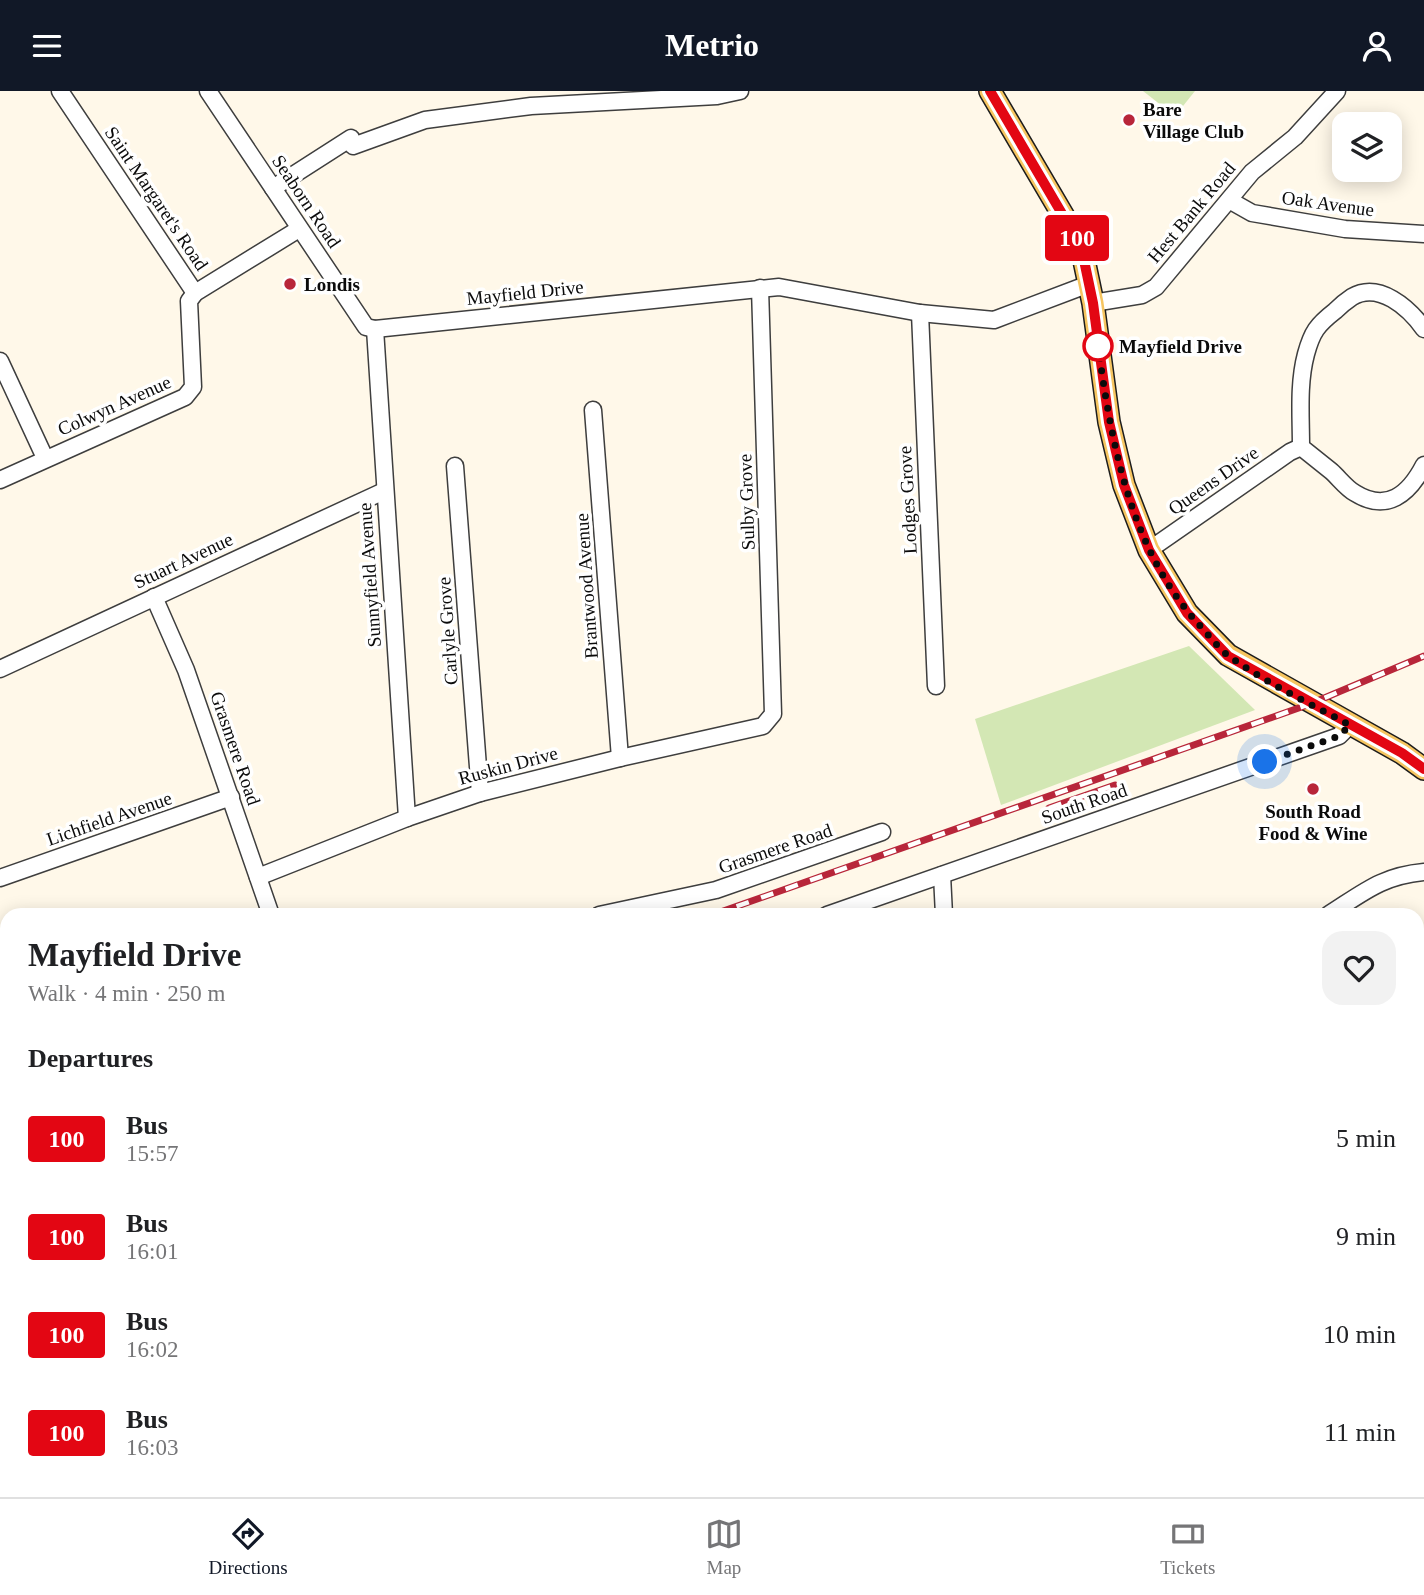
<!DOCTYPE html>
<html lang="en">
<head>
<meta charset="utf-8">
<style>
  body { margin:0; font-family:"Times New Roman",serif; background:#f2f2f2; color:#202124; height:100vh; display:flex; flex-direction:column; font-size:26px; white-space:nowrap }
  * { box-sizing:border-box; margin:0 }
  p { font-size:23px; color:#757577 }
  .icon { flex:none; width:38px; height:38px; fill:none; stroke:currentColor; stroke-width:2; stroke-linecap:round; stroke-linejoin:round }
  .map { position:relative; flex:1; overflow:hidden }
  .sheet { position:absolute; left:0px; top:817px; width:1424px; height:590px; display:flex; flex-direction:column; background:#fff; border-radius:21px 21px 0 0; box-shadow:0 4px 18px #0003 }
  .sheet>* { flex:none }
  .badge { padding:0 14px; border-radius:5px; font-size:24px; line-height:46px }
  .fabs { position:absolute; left:1332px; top:21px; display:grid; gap:14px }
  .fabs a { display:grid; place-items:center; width:70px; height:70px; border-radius:14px; background:#fff; box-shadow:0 4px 18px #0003; font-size:35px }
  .you { position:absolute; width:35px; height:35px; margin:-18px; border:5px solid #fff; border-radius:50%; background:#1a73e8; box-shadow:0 0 0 10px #1a73e833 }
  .map>.badge { position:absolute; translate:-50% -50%; box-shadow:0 0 0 4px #fff }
  h2 { padding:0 28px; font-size:26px; line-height:63px }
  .round { display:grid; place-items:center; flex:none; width:74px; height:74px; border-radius:21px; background:#f2f2f2 }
  .overview { display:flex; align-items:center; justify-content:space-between; height:119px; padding:0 28px }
  h1 { font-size:33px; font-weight:600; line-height:52px }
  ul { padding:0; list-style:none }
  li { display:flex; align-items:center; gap:21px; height:98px; padding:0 28px }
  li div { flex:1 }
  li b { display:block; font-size:26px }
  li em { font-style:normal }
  li .badge { min-width:77px; font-weight:700; text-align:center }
  header { display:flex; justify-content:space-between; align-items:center; height:91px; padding:0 28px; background:#111827; color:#fff; font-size:32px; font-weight:600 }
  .menu { display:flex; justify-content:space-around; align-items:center; height:98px; border-top:2px solid #e0e0e0; background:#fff; font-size:19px; color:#757577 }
  .menu a { display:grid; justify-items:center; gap:4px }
  .menu .active { color:#111827 }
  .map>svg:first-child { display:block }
</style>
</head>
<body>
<header><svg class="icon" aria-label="menu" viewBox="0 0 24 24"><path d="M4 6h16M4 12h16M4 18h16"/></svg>Metrio<svg class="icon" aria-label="person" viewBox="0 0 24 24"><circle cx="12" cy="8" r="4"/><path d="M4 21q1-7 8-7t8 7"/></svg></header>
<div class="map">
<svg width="1424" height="1406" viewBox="0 0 1424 1406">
  <rect width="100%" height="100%" fill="#fff8e9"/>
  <g fill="#d3e7b4">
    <polygon points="1143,0 1195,0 1175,25"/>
    <polygon points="1189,555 1255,619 1001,714 975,628"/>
  </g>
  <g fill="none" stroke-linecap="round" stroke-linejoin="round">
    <defs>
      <g id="minor">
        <polyline points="60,0 195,202"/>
        <polyline points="208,0 366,236 375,238 779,196 920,222 994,229 1089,193"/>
        <polyline points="353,55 425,29 531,15 717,5 740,0"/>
        <polyline points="273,97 351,47"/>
        <polyline points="1229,109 1252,122 1345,138 1424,143"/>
        <polyline points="1093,212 1142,204 1156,196 1252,81 1295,46 1337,0"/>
        <polyline points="920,222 936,595"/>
        <polyline points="375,238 407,727"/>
        <path d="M1424 238C1409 217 1379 190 1352 206 1346 210 1340 215 1335 220 1317 234 1312 241 1306 263 1298 293 1301 325 1301 356 1311 364 1321 372 1331 380 1339 387 1346 397 1355 402 1387 422 1409 403 1424 374"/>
        <polyline points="0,270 45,367"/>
        <polyline points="593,319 620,667"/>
        <polyline points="455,375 480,702"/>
        <polyline points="0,389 185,306 193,296 189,210 195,202 299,138"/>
        <polyline points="1149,459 1290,361 1301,356"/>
        <polyline points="154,506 186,579 271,824"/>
        <polyline points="0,578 384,400"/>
        <polyline points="942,784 944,824"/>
        <polyline points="258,786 407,727 480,702 620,667 763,635 773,623 760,197"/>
        <polyline points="0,787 231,706"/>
        <polyline points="599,824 716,799 882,741"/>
        <polyline points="827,824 1339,645 1350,634"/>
        <path d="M1328 824C1363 802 1381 785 1424 781"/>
        <polyline points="1418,926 1424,925"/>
        <polyline points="0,949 7,946"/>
        <polyline points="1418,1087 1424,1086"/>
        <polyline points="0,1115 7,1112"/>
        <polyline points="242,1400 246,1406"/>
        <polyline points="447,1400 449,1406"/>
        <polyline points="586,1400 586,1406"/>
        <polyline points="144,1406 150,1400"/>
        <polyline points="1145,1406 1145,1400"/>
      </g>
      <g id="major">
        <polyline points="990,0 1081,155 1093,212 1109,331 1124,394 1149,459 1187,522 1228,564 1402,662 1424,678"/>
        <polyline points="1418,1396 1424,1382"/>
      </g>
    </defs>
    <use href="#minor" stroke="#3e3e3e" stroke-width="19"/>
    <use href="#major" stroke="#1c1c1c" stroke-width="24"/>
    <use href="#minor" stroke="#fff" stroke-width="16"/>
    <use href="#major" stroke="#f6c561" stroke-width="21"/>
    <defs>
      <g id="rail">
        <polyline points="1049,717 1115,694"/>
        <polyline points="712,824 1310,613 1424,565"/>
        <polyline points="0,1073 7,1070"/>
      </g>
    </defs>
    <use href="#rail" stroke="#b8263a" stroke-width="7"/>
    <use href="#rail" stroke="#fff" stroke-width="4.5" stroke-dasharray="13" stroke-linecap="butt"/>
  </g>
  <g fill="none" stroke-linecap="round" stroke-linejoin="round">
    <defs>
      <polyline id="line" points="990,0 1081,155 1093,212 1109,331 1124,394 1149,459 1187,522 1228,565 1402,662 1424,678"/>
    </defs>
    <use href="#line" stroke="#fff" stroke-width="16"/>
    <use href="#line" stroke="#e30613" stroke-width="10"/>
    <path stroke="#0b0b0b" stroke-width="7" stroke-dasharray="0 12.6" d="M1098 255C1112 355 1131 463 1204 539 1212 548 1220 559 1230 566 1267 592 1310 613 1350 634L1339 645 1265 671"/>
  </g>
  <g fill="#b8263a" stroke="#fff" stroke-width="2.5">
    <circle cx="1129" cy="29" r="7"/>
    <circle cx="290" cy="193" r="7"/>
    <circle cx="1313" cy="698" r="7"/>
  </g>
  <circle fill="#fff" stroke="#e30613" stroke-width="3.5" cx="1098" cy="255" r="14"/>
  <g text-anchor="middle" stroke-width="7" stroke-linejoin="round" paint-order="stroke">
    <g font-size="19" font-weight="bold" fill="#0b0b0b" stroke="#fff" text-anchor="start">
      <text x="1143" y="25">Bare<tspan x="1143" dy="22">Village Club</tspan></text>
      <text x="304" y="200">Londis</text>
      <text x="1313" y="727" text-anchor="middle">South Road<tspan x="1313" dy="22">Food &amp; Wine</tspan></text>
    </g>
    <g font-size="19" fill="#0b0b0b" stroke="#fff">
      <text transform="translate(157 107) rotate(56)" y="7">Saint Margaret's Road</text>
      <text transform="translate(307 110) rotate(56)" y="7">Seaborn Road</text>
      <text transform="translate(1328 112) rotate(8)" y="7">Oak Avenue</text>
      <text transform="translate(1191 121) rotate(-50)" y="7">Hest Bank Road</text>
      <text transform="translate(525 201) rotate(-6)" y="7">Mayfield Drive</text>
      <text transform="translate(114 314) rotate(-24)" y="7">Colwyn Avenue</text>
      <text transform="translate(1213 389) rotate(-35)" y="7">Queens Drive</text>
      <text transform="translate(907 409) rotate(-93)" y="7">Lodges Grove</text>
      <text transform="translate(746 411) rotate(-92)" y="7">Sulby Grove</text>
      <text transform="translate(183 469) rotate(-25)" y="7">Stuart Avenue</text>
      <text transform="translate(369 484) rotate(-94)" y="7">Sunnyfield Avenue</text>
      <text transform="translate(586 495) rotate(-94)" y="7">Brantwood Avenue</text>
      <text transform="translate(447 540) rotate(-94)" y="7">Carlyle Grove</text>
      <text transform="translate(236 657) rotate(71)" y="7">Grasmere Road</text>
      <text transform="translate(508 674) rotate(-15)" y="7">Ruskin Drive</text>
      <text transform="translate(1084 712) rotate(-19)" y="7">South Road</text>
      <text transform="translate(109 727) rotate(-19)" y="7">Lichfield Avenue</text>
      <text transform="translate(775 757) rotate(-19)" y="7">Grasmere Road</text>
    </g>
    <g font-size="19" font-weight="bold" fill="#0b0b0b" stroke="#fff" text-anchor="start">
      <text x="1119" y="262">Mayfield Drive</text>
    </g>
  </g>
</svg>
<div class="fabs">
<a><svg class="icon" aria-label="layers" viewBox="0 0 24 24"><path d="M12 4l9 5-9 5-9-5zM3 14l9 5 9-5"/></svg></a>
</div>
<div class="you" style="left:1265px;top:671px"></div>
<b class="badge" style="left:1077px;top:147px;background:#e30613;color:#fff">100</b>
<section class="sheet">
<div class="overview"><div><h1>Mayfield Drive</h1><p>Walk · 4 min · 250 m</p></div><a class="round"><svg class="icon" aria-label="heart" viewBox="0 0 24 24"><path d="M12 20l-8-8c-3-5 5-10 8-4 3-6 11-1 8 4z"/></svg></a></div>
<h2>Departures</h2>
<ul>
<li><span class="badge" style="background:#e30613;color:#fff">100</span><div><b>Bus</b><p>15:57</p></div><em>5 min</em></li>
<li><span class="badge" style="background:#e30613;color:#fff">100</span><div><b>Bus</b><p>16:01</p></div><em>9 min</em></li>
<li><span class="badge" style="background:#e30613;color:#fff">100</span><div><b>Bus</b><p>16:02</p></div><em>10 min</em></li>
<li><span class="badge" style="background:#e30613;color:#fff">100</span><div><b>Bus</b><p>16:03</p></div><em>11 min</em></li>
</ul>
</section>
</div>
<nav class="menu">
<a class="active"><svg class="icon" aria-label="directions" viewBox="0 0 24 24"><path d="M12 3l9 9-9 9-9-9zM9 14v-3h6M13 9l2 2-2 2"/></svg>Directions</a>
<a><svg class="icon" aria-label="map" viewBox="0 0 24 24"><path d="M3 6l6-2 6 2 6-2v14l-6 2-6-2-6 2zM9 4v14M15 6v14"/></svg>Map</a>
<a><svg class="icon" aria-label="tickets" viewBox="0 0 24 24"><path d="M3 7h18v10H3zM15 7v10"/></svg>Tickets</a>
</nav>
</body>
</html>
